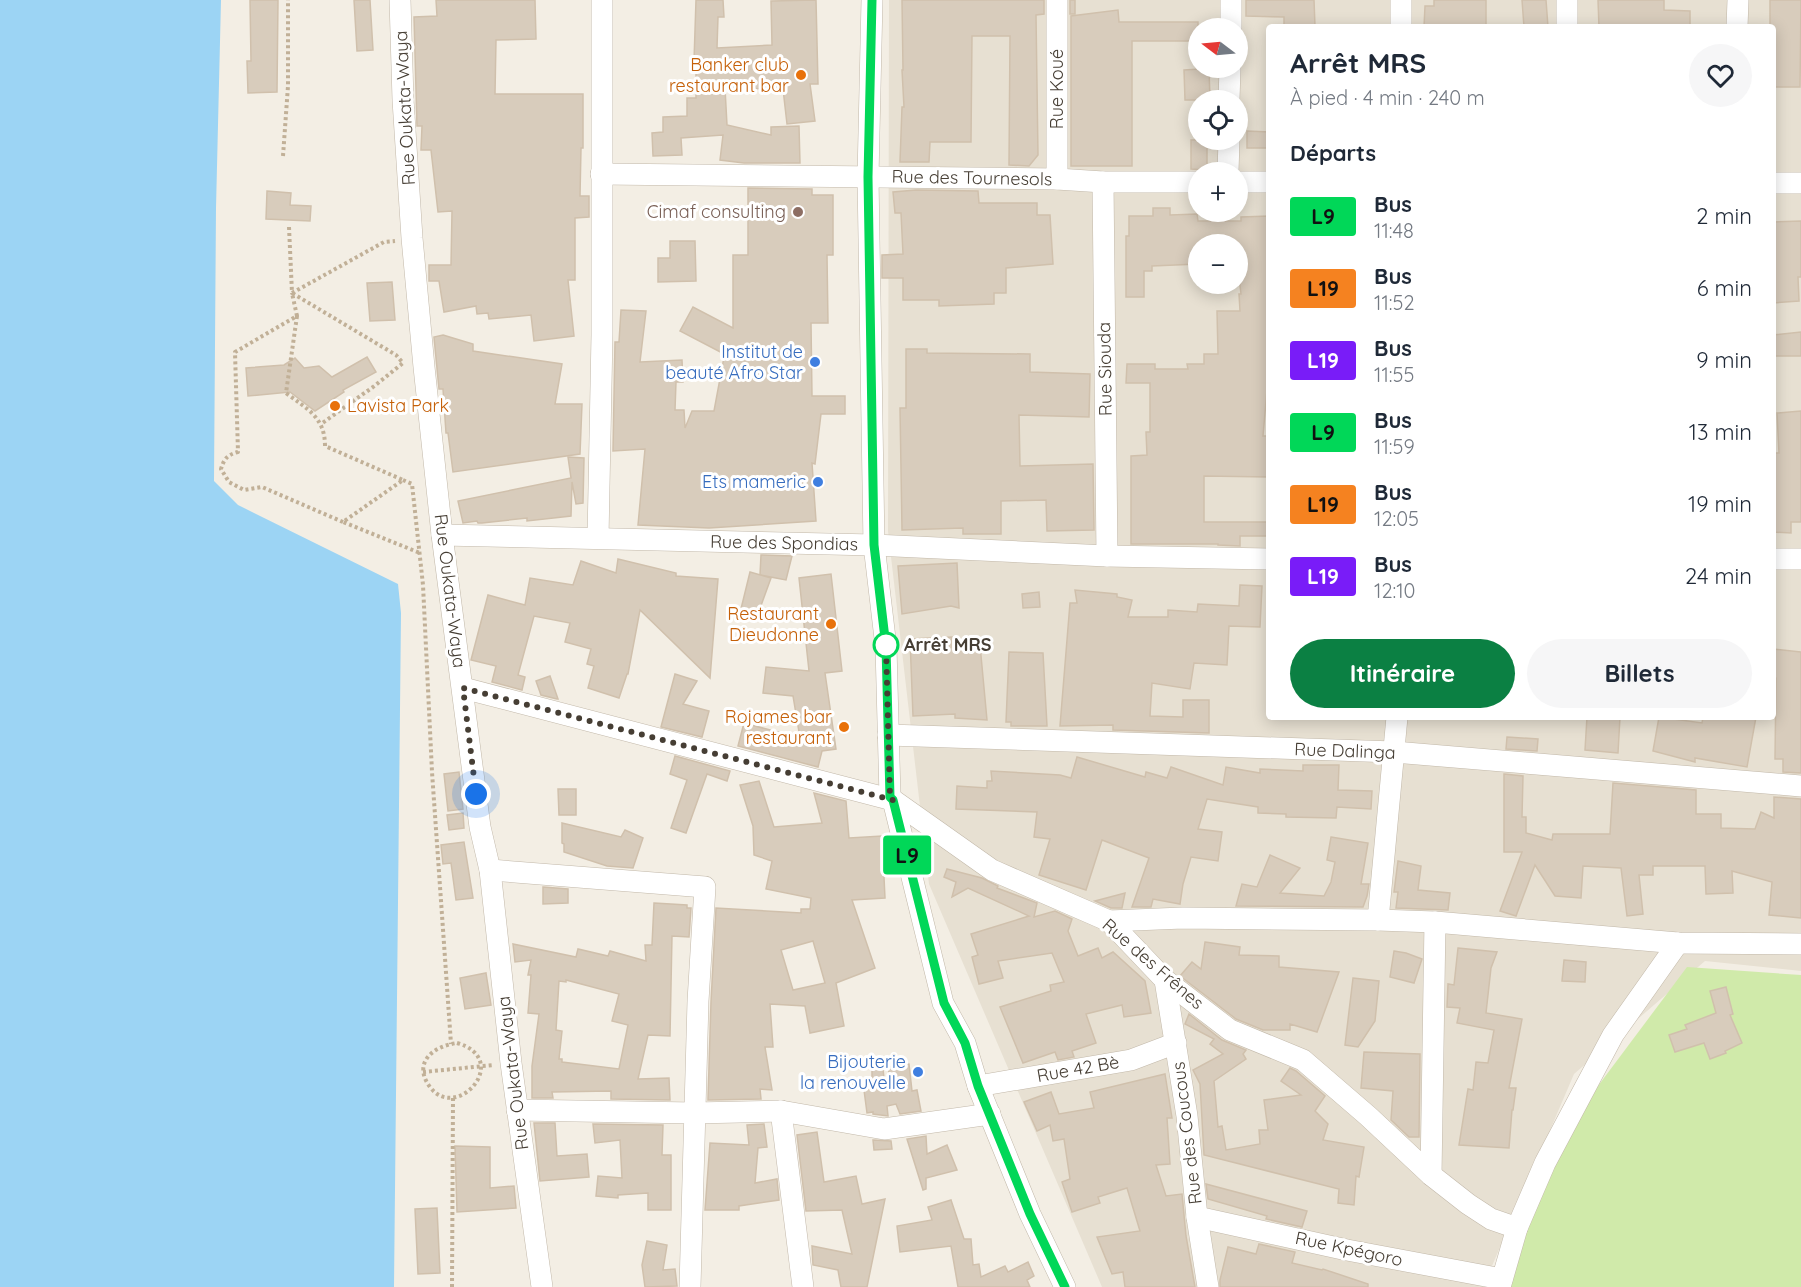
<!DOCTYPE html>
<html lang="fr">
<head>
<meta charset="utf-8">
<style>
  body { margin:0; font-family:Quicksand,sans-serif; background:#f6f6f7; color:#1f2937; height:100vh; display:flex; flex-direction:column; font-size:22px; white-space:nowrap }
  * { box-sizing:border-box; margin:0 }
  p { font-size:20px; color:#747a83 }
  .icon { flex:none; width:33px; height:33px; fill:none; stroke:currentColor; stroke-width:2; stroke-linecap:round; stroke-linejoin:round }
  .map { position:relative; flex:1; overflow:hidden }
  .drawer { position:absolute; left:1266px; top:24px; width:510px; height:696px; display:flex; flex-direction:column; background:#fff; border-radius:6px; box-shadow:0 3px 15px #0003 }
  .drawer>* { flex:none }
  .badge { padding:0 12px; border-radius:4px; font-size:21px; line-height:39px }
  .needle { width:39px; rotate:286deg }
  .controls { position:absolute; left:1188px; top:18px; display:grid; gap:12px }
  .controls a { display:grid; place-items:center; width:60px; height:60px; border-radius:50%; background:#fff; box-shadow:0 3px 15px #0003; font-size:30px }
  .you { position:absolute; width:30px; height:30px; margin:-15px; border:4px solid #fff; border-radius:50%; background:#1a73e8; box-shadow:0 0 0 9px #1a73e833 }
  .map>.badge { position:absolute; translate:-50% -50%; box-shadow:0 0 0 3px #fff }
  h2 { padding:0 24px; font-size:22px; line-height:54px }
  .round { display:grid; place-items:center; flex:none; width:63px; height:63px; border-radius:32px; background:#f6f6f7 }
  .summary { display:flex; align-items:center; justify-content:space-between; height:102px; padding:0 24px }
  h1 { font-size:28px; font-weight:800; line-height:45px }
  .cta { display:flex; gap:12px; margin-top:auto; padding:12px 24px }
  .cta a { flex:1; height:69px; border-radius:36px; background:#0b8043; color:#fff; font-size:24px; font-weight:800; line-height:69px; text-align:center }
  .cta a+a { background:#f6f6f7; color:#1f2937 }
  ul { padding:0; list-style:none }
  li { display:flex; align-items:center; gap:18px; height:72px; padding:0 24px }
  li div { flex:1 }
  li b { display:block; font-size:22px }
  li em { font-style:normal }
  li .badge { min-width:66px; font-weight:700; text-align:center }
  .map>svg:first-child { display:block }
</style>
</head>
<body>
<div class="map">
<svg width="1801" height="1287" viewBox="0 0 1801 1287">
  <rect width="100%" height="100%" fill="#f3eee4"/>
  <path fill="#e7e0d2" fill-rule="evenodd" d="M889 0H1801V971L1705 961 1574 1074 1483 1287H1102L929 884 888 531ZM1269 27H1773V717H1269ZM1198 28H1238V68H1198ZM1198 100H1238V140H1198ZM1198 172H1238V212H1198ZM1198 244H1238V284H1198Z"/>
  <polygon fill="#d0eaaa" points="1687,967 1801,975 1801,1287 1506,1287 1548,1164 1595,1090"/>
  <polygon fill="#9cd4f4" points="0,0 221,0 216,208 214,481 238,505 398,584 401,613 394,1287 0,1287"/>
  <g fill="#d8ccbc" stroke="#d0c0ac" stroke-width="1.5" fill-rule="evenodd">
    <polygon points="250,0 278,0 277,92 248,93 247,61 251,61"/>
    <polygon points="354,0 370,0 373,50 357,51"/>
    <polygon points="436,0 535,0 536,39 496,40 495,94 583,94 583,148 581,148 580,196 589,196 589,217 575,218 575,280 568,280 574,336 534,341 531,315 489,319 488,313 477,314 476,306 444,312 439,281 429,281 429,265 451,265 452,211 438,212 431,150 421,150 422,126 417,126 414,17 437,16"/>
    <polygon points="696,0 723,0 724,17 718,17 717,48 772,45 771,1 816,0 818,84 810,84 815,121 787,124 783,89 725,88 727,125 771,135 771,127 799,126 800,163 744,163 720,160 723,135 681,138 682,155 653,156 652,133 663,132 663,117 687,116 687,98 696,98 696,61 694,61"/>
    <polygon points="902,0 1044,0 1044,14 1036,15 1038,155 1029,166 1009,165 1010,36 972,36 971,142 930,142 929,162 900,162 902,107 904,107 902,70 903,70"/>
    <rect x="1070" y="0" width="5" height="14"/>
    <polygon points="1246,0 1314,0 1315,26 1284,26 1284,17 1246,16"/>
    <polygon points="1434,0 1486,0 1486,27 1424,27 1425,6 1434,6"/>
    <polygon points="1522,0 1546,0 1548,27 1524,27"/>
    <polygon points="1598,0 1664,0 1664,10 1690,11 1690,27 1599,27"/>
    <polygon points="1770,0 1801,0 1800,87 1773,87 1773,27 1770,27"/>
    <polygon points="1118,10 1119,22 1198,22 1198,41 1132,41 1132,166 1071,166 1071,16"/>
    <polygon points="1201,69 1209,69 1210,100 1185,100 1184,70"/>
    <polygon points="1247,131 1269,132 1269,148 1247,148"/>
    <polygon points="1191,140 1207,140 1207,170 1191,169"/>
    <polygon points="748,188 812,189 812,195 833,195 833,255 827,255 828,323 811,323 812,396 845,396 845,414 821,414 815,464 812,463 816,521 709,528 638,525 645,449 613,451 615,342 619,342 621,310 646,311 640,362 682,360 683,382 676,382 675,410 684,410 685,428 692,411 714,411 724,357 730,357 680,331 693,307 733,328 733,255 748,255"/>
    <polygon points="916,190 978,191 979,203 1037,203 1037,215 1050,215 1053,264 1006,268 1006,293 994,293 994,304 939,306 939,300 903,300 903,278 882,278 882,255 903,254 901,213 895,213 893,192"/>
    <polygon points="267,191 291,193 290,205 311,206 310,221 266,219"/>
    <polygon points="1153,208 1170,208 1170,215 1197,214 1198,221 1241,221 1241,217 1269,216 1269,367 1263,436 1269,436 1269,477 1204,476 1204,522 1269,522 1269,536 1240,536 1240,546 1218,545 1218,544 1131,544 1131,456 1147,455 1146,432 1150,432 1150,383 1126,383 1127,364 1155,364 1155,369 1188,369 1187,364 1204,364 1204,354 1218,354 1217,311 1240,311 1239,294 1241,294 1238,269 1238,244 1198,244 1198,264 1152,266 1152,271 1144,271 1144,297 1126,297 1126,236 1129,236 1129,216 1153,216"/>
    <polygon points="1801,221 1801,277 1798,277 1799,301 1773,303 1773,222"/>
    <polygon points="670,241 695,241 696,281 658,282 658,258 670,258"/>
    <polygon points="392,282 395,320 370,321 367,283"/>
    <polygon points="1801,332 1801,356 1773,356 1773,335"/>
    <polygon points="443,335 473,344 473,351 562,364 555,404 582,404 580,454 453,472 448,433 446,433 443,389 439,389 434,337"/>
    <polygon points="906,349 927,349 927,353 1030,354 1030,372 1090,374 1089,417 1019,415 1020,466 1093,464 1094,530 1047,531 1046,500 1001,501 1001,534 963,534 963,528 902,530 900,408 906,408"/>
    <polygon points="367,357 376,372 343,390 344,392 315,411 290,392 248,396 246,368 284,365 295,358 304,368 319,366 332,377"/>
    <polygon points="1801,411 1801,522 1791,522 1791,533 1773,532 1773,453 1779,453 1777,413"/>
    <polygon points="568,457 584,458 583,503 576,504 572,482 571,516 527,521 527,518 482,523 478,523 477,521 463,523 458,501 571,478"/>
    <polygon points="761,555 792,556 786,580 760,575"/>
    <polygon points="618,559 676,573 676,576 718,579 710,678 640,610 628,674 627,674 619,698 588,688 594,666 587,664 591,649 565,642 570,623 534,616 518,675 525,677 522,690 492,682 496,666 471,660 488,595 525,605 530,578 573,585 581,561 616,573"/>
    <polygon points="957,563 959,608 951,606 902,614 898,566"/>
    <polygon points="750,572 771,578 755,622 739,617"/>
    <polygon points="831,574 842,671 825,673 836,749 822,751 818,767 738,746 744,723 800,738 793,696 763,693 766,667 809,671 799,578"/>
    <polygon points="1240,585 1262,586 1260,627 1229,626 1227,665 1194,663 1190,689 1152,683 1150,716 1183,717 1183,700 1209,700 1209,733 1113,730 1113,725 1060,726 1070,603 1077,603 1075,590 1117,594 1117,597 1132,600 1128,617 1168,617 1168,610 1197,612 1198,604 1239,606"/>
    <polygon points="1039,592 1040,607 1023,608 1022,594"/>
    <polygon points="952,637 952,647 980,645 987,720 955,718 955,714 913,716 910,639"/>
    <polygon points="1773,649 1801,652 1801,773 1783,772 1783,759 1775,759 1776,678 1773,677"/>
    <polygon points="1009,652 1043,653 1047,726 1011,726 1011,722 1006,722"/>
    <polygon points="675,674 697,681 683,704 709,711 702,737 661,727"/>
    <polygon points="550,676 558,699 557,699 541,695 536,681"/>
    <polygon points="1587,717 1620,717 1618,753 1585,750"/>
    <polygon points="1659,717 1702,723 1703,717 1756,717 1747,767 1695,758 1695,762 1653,751"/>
    <polygon points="1507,737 1538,739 1537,751 1506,749"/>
    <polygon points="675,756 730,771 727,781 707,774 686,833 671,828 687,780 670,774"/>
    <polygon points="1077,757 1145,777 1146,772 1167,778 1171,767 1223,785 1226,767 1260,773 1260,769 1303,771 1303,765 1339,765 1338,790 1372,791 1371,809 1337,807 1336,818 1286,817 1286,814 1258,813 1258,807 1207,799 1198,829 1222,832 1218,861 1191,857 1183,884 1180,904 1153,899 1151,907 1132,907 1149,858 1102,840 1086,890 1039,875 1050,839 1034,837 1037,812 956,809 957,786 987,788 987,781 992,781 991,771 1060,775 1071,778"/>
    <polygon points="459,772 463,809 448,811 444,774"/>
    <polygon points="1504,774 1523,776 1522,817 1526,817 1526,833 1552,840 1553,834 1610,834 1613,783 1696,790 1696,814 1721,814 1721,828 1755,829 1761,812 1774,818 1774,797 1801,799 1801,918 1769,915 1772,882 1732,871 1733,893 1706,894 1705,866 1653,866 1653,875 1639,875 1643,914 1627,916 1621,868 1583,866 1581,898 1555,896 1535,865 1516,916 1500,911 1522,852 1504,852"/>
    <path d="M759 781 774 827 822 823 814 793 846 801 849 838 882 836 885 898 852 900 875 968 836 983 844 1026 810 1033 805 1006 770 1004 773 1047H765L772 1090 760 1089 761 1099 708 1100 711 1002 716 908 801 913V909H810L811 898 766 889 772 861 754 855 753 826 740 785ZM813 941 825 983 793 990 781 950Z"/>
    <polygon points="558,789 576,789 576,815 559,815"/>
    <polygon points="463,813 464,828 449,830 447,815"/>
    <polygon points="562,823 621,837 625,830 643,838 633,868 607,866 564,852 564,844 562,843"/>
    <polygon points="1331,837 1368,843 1361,884 1369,884 1367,896 1363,907 1236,906 1242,884 1257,887 1270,855 1300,868 1280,893 1324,896 1331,882 1335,862 1327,860"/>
    <polygon points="464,842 473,898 456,900 451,863 443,864 441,845"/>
    <polygon points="1398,861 1421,866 1418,890 1450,893 1448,910 1396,908 1398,892 1394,892"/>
    <polygon points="947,869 982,878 998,886 997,888 1037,903 1034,917 1055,911 1072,919 1068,931 1078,956 1098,948 1102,958 1113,952 1145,981 1151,1013 1124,1017 1122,1005 1086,1014 1096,1043 1072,1051 1074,1057 1058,1060 1055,1052 1023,1063 1000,1007 1051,991 1050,985 1064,982 1052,953 998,961 1003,978 979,984 972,957 978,955 971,934 1029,916 968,888 952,897 956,882 944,877"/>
    <polygon points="543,887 568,889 568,903 543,904"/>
    <polygon points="1125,893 1122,908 1111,908 1095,901"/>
    <path d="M654 903 687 905V908H691L689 937 672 936 670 1036 648 1035 638 1079 669 1078 670 1100 611 1099V1091L552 1092 553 1098H532V1066L539 1014 528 1013 531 975H528L531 960 515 962 513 944 576 957 578 949 608 956 610 951 646 961 645 945H652ZM566 980 619 994 612 1021 628 1025 619 1069 562 1062V1059H559L562 1031 556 1030 559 981 566 982Z"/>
    <polygon points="1205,942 1240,947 1239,955 1279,956 1279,967 1339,972 1317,1032 1290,1024 1290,1030 1263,1030 1236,1019 1180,976 1192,962 1201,969"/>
    <polygon points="1458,948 1497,952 1491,968 1486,1013 1522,1019 1509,1088 1516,1088 1513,1110 1512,1110 1509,1148 1459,1145 1468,1089 1473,1090 1476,1062 1488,1063 1494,1030 1457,1023 1460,1008 1447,1007 1448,984 1454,985"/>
    <polygon points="1394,951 1406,953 1422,959 1414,983 1390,977"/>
    <polygon points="1564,960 1586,962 1585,982 1562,981"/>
    <polygon points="486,973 491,1005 465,1009 460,978"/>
    <polygon points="1353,978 1379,981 1375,1021 1358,1047 1345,1045"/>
    <polygon points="1726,987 1733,1014 1730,1015 1742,1043 1725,1051 1726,1053 1710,1059 1704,1043 1675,1052 1669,1035 1687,1029 1685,1025 1716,1013 1710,991"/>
    <polygon points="1189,1014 1222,1040 1246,1050 1243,1054 1246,1059 1214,1081 1218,1127 1222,1126 1226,1150 1260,1144 1259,1130 1268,1130 1264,1100 1301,1095 1281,1081 1290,1068 1296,1071 1325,1096 1315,1111 1328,1124 1323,1140 1364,1147 1359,1177 1356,1176 1354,1205 1338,1203 1339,1189 1204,1155 1200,1084 1193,1070 1223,1054 1210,1044 1214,1039 1185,1024"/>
    <polygon points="1364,1052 1420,1054 1419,1137 1409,1137 1391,1120 1393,1091 1361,1088"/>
    <polygon points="909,1064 912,1091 917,1090 921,1111 900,1114 896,1104 887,1106 888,1116 873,1114 873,1112 867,1113 864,1090 872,1088 872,1069 883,1069 885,1087 891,1086 888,1067"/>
    <polygon points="1165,1074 1172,1118 1167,1118 1170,1164 1156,1165 1166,1196 1182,1194 1186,1236 1195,1287 1125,1287 1123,1272 1112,1274 1097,1237 1140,1231 1127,1188 1098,1197 1100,1203 1072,1212 1062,1182 1070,1179 1064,1139 1053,1141 1050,1125 1037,1131 1024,1102 1051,1092 1059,1114 1094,1108 1090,1092"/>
    <polygon points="534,1123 555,1123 557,1156 587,1154 589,1177 540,1181"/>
    <polygon points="593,1124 663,1125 662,1155 671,1155 671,1210 648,1210 648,1193 618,1195 618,1198 596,1196 598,1176 622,1178 620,1140 595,1143"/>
    <polygon points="764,1124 767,1147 758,1148 755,1183 777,1179 779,1200 739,1206 739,1210 705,1210 710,1143 749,1145 747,1125"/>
    <polygon points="817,1132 824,1182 856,1176 862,1204 885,1199 867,1287 841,1287 838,1270 813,1265 812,1246 852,1254 842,1210 806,1211 797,1135"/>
    <polygon points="926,1136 927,1154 947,1145 957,1170 926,1178 926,1189 923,1190 907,1139"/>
    <polygon points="873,1140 891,1141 892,1149 874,1150"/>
    <polygon points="455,1146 490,1147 490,1188 514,1186 516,1208 457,1212"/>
    <polygon points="1206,1184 1307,1211 1302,1227 1266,1219 1267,1216 1208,1199"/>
    <polygon points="951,1200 964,1239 971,1239 973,1265 979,1264 981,1277 1005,1266 1008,1272 1028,1262 1034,1276 1027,1280 1030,1287 958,1287 951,1246 900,1252 897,1226 932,1220 928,1207"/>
    <polygon points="437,1208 440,1273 418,1274 415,1209"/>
    <polygon points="647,1241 667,1245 663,1270 675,1269 677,1286 645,1287 642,1265"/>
    <polygon points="1259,1244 1295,1252 1292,1263 1322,1270 1323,1269 1368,1284 1368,1287 1220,1287 1220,1280 1228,1247 1256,1254"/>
  </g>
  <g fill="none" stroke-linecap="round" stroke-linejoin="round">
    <defs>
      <g id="minor">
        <polyline points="400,0 403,100 412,238 424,367 442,535 480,827 490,870 511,1063 542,1287"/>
        <polyline points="872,0 868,177 874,545 886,647 890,797 893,800 943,1003 965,1043 978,1086 1030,1214 1065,1287"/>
        <polyline points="1057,0 1057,179"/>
        <polyline points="1401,27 1401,0"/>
        <polyline points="1567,27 1567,0"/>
        <polyline points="1737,27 1738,0"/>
        <polyline points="1231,28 1231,0"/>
        <polyline points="1229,100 1230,68"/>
        <polyline points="1228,172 1229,140"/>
        <polyline points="601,174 1057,179 1103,182 1198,182"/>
        <polyline points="1103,182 1107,556"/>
        <polyline points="1238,182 1269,182"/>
        <polyline points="1773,183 1801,183"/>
        <polyline points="442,535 874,545 1107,556 1269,559"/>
        <polyline points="598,538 602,335 602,0"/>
        <polyline points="1773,559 1801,559"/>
        <polyline points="463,688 893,800 992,870 1109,921 1165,980 1230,1030 1303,1060 1368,1116 1431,1175 1468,1204 1491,1219 1517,1228"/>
        <polyline points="888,735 1394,752 1801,786"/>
        <polyline points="490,870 705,887 698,1001 690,1287"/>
        <polyline points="1378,920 1397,717"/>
        <polyline points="1109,921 1183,918 1378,920 1435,922 1678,943 1801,944"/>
        <polyline points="1165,980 1187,1116 1197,1217 1208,1287"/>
        <polyline points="978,1086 1131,1060 1176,1043"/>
        <polyline points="517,1110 694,1113 781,1111 884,1129 990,1114"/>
        <polyline points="781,1111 803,1287"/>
        <polyline points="1431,1175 1435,922"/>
        <polyline points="1197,1217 1347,1250 1502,1279"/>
        <polyline points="1500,1287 1517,1228 1545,1163 1613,1035 1678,943"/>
      </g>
    </defs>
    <use href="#minor" stroke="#c2b8a9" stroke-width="22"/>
    <g stroke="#c1b097" stroke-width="4" stroke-dasharray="3 3" stroke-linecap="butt">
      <polyline points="283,156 288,86 288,0"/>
      <polyline points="289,227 292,293 384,242 395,241"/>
      <polyline points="297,316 292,293 396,355 403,363 373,387 321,424"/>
      <polyline points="403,480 412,484 423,585 432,772 451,1044"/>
      <path d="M343 522 262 487 244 490 229 482 221 469C224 459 227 455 238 452L235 352 297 316 286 393C307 409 325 417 325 446L403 480 343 522 420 553"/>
      <path d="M457 1043C513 1059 457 1123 430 1087 412 1063 433 1046 457 1043Z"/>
      <polyline points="423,1072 494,1065"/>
      <polyline points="452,1287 453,1098"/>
    </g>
    <use href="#minor" stroke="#fff" stroke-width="21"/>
  </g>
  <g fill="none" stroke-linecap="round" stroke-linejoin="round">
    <defs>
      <polyline id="line" points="872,0 868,177 874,545 886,647 890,797 893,800 944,1003 965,1043 978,1086 1030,1214 1065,1287"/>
    </defs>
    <use href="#line" stroke="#fff" stroke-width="14"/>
    <use href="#line" stroke="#01d758" stroke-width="9"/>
    <polyline stroke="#463e34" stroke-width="6" stroke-dasharray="0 10.8" points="476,794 463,688 893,800 890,797 886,645"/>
  </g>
  <g fill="#e8710a" stroke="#fff" stroke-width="2">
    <circle cx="801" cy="75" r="6"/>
    <circle cx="335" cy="406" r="6"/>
    <circle cx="831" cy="624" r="6"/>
    <circle cx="844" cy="727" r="6"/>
  </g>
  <circle fill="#8d6e63" stroke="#fff" stroke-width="2" cx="798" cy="212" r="6"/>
  <g fill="#3f7fe0" stroke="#fff" stroke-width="2">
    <circle cx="815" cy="362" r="6"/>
    <circle cx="818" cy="482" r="6"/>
    <circle cx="918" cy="1072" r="6"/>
  </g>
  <circle fill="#fff" stroke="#01d758" stroke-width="3" cx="886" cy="645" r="12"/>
  <g text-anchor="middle" stroke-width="6" stroke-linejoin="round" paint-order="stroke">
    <g font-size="18" fill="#c56008" stroke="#fff" text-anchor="end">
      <text x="789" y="71">Banker club<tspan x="789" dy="21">restaurant bar</tspan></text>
      <text x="347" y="412" text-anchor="start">Lavista Park</text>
      <text x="819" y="620">Restaurant<tspan x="819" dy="21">Dieudonne</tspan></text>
      <text x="832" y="723">Rojames bar<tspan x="832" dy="21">restaurant</tspan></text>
    </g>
    <g font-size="18" fill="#463e34" stroke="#fff">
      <text transform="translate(1057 89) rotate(-90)" y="6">Rue Koué</text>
      <text transform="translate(405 108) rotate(-93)" y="6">Rue Oukata-Waya</text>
      <text transform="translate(972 178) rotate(1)" y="6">Rue des Tournesols</text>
      <text transform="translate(1105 369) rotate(-91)" y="6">Rue Siouda</text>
      <text transform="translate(784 543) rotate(1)" y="6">Rue des Spondias</text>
      <text transform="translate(450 591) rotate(83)" y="6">Rue Oukata-Waya</text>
      <text transform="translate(1345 751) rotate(2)" y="6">Rue Dalinga</text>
      <text transform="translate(1153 964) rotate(41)" y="6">Rue des Frênes</text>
      <text transform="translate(1078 1069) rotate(-10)" y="6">Rue 42 Bè</text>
      <text transform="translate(513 1073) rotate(-97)" y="6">Rue Oukata-Waya</text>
      <text transform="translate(1187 1133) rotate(-97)" y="6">Rue des Coucous</text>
      <text transform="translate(1349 1249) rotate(12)" y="6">Rue Kpégoro</text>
    </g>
    <g font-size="18" fill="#785e54" stroke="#fff" text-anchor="end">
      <text x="786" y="218">Cimaf consulting</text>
    </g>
    <g font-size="18" fill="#366cbe" stroke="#fff" text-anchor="end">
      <text x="803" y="358">Institut de<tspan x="803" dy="21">beauté Afro Star</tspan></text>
      <text x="806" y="488">Ets mameric</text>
      <text x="906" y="1068">Bijouterie<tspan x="906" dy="21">la renouvelle</tspan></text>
    </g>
    <g font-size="18" font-weight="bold" fill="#463e34" stroke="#fff" text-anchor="start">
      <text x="904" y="651">Arrêt MRS</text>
    </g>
  </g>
</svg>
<div class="controls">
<a><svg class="needle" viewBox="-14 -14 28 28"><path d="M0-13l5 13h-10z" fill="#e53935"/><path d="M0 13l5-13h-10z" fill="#747a83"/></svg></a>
<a><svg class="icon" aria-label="locate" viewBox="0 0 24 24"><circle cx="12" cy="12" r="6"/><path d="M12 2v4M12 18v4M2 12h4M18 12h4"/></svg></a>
<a>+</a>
<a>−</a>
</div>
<div class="you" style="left:476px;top:794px"></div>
<b class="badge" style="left:907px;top:855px;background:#01d758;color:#111">L9</b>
<section class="drawer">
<div class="summary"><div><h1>Arrêt MRS</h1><p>À pied · 4 min · 240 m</p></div><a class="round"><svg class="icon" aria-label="heart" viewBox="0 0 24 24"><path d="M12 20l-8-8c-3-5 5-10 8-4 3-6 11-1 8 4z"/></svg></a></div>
<h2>Départs</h2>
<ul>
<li><span class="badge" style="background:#01d758;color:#111">L9</span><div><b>Bus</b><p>11:48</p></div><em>2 min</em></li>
<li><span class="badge" style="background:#f58220;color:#111">L19</span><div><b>Bus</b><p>11:52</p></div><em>6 min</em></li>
<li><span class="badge" style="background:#791cf8;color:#fff">L19</span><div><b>Bus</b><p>11:55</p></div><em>9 min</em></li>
<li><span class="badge" style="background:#01d758;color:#111">L9</span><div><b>Bus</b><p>11:59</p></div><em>13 min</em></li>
<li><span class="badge" style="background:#f58220;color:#111">L19</span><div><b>Bus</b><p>12:05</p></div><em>19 min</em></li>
<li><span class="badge" style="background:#791cf8;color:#fff">L19</span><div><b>Bus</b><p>12:10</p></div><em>24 min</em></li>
</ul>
<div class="cta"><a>Itinéraire</a><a>Billets</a></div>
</section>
</div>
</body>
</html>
